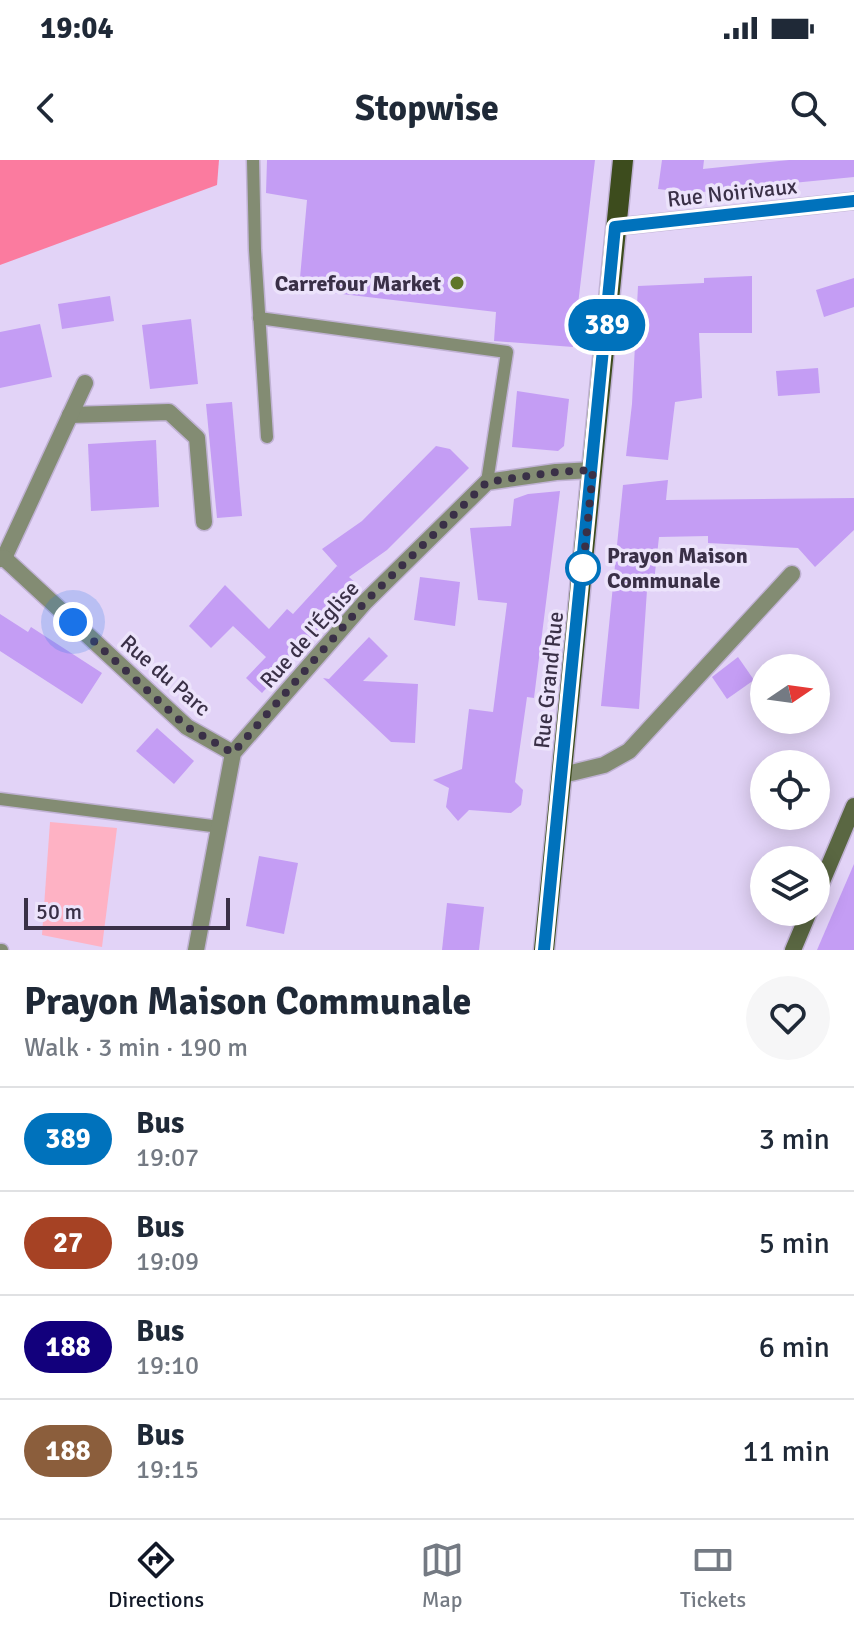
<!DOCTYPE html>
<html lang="en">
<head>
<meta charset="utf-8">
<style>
  body { margin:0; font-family:Signika,sans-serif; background:#f6f6f7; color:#1f2937; height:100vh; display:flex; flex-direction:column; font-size:30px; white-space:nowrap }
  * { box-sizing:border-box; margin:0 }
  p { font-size:26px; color:#747a83 }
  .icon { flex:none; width:44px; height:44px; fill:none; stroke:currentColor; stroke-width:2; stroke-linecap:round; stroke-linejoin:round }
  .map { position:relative; height:790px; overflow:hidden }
  .panel { display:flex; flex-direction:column; background:#fff; flex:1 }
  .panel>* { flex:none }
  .badge { padding:0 16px; border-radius:26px; font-size:28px; line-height:52px }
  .needle { width:52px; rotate:77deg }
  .tools { position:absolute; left:750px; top:494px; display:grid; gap:16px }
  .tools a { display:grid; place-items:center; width:80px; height:80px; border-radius:50%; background:#fff; box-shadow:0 4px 20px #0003; font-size:40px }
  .scale { position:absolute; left:24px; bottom:20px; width:206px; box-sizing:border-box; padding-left:8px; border:4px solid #3a3047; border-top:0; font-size:22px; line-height:28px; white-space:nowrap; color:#3a3047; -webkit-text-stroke:6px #ece3fb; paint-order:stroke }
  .you { position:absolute; width:40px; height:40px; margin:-20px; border:6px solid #fff; border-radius:50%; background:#1a73e8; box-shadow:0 0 0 12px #1a73e833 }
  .map>.badge { position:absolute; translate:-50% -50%; box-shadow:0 0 0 4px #fff }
  .round { display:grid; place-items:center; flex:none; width:84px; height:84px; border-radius:42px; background:#f6f6f7 }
  .summary { display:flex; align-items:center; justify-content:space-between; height:136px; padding:0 24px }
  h1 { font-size:38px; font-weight:800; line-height:60px }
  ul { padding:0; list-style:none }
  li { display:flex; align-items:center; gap:24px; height:104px; padding:0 24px; border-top:2px solid #e0e1e3 }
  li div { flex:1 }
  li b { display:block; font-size:30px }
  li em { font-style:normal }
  li .badge { min-width:88px; font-weight:700; text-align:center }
  .status { display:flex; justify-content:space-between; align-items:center; height:56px; padding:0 40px; background:#fff; direction:ltr }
  .status svg { height:22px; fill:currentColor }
  header { display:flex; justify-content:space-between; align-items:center; height:104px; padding:0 24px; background:#fff; font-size:36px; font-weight:800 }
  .menu { display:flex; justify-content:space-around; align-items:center; height:112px; border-top:2px solid #e0e1e3; background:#fff; font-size:22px; color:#747a83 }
  .menu a { display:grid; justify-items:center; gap:4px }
  .menu .selected { color:#111827 }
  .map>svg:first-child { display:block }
</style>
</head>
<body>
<div class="status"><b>19:04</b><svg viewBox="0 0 49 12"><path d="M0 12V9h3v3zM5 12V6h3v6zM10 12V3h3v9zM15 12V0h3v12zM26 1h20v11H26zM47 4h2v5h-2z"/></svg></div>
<header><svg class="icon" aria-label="back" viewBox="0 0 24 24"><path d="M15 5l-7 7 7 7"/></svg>Stopwise<svg class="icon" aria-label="search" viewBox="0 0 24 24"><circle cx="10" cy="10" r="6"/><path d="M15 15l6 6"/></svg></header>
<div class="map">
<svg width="854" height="790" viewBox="0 0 854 790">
  <rect width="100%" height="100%" fill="#e2d3f7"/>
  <polygon fill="#feb2c4" points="50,662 117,668 102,787 42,775"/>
  <polygon fill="#fb7b9f" points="0,0 219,0 217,25 0,105"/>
  <g fill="#c49df4">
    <polygon points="267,0 595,0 573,187 494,181 496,152 299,129 307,40 266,33"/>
    <polygon points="662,0 704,0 703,9 789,0 854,0 854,17 692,33 658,29"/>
    <polygon points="752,116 752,173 699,173 702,238 675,242 668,300 626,296 632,244 638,126 704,123 704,118"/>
    <polygon points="854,118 854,147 824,157 816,130"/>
    <polygon points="110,136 114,161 62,169 58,144"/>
    <polygon points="191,159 198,224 150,229 142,165"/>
    <polygon points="40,164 52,217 0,228 0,172"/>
    <polygon points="818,208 820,233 778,236 776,211"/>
    <polygon points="517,231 569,239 564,286 558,291 512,287"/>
    <polygon points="232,242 242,356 217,358 206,244"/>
    <polygon points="156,280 159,347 91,351 88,284"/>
    <polygon points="436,286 450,289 469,308 387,390 349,417 358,425 262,533 246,518 266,497 233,466 211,488 189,466 225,425 269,469 287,449 293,454 337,406 339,408 322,389 362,361"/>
    <polygon points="668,320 666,340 854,338 854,370 815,407 798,388 708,383 708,376 659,377 653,431 647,430 639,549 601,546 623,325"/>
    <polygon points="560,331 534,538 527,537 515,622 523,630 521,645 511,653 469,650 458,661 446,647 449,628 433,620 462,609 469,549 493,552 507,443 478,440 470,368 511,366 514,339 528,334"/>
    <polygon points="420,417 460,422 455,466 414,460"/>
    <polygon points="0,454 28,472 31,467 102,513 82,544 0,491"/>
    <polygon points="369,477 388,496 363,521 418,524 415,583 391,582 323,518 329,519"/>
    <polygon points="738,497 754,520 727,539 712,517"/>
    <polygon points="157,568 194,601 174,624 136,591"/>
    <polygon points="259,696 298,703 284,774 246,766"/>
    <polygon points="854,704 854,790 817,790 832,755"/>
    <polygon points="447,743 484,747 479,790 442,790"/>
  </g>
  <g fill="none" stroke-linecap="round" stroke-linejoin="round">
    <defs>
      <g id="lane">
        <polyline points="253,0 255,90 267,277"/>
        <polyline points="259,158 507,192 487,322"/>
        <polyline points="0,639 220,667"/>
        <polyline points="0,790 2,790"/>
      </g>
      <g id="street">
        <polyline points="70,255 169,252 197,278 204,362"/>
        <polyline points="4,398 85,223"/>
        <polyline points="0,399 4,398 187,567 233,593"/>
        <polyline points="563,615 604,605 629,591 792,414"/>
        <polyline points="196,790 233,593 365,442 487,322 556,312 593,310"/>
      </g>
      <g id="secondary">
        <polyline points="615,67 854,41"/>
        <polyline points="816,736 854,646"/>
        <polyline points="793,790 809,752"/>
      </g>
      <polyline id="primary" points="544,790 623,0"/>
    </defs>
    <use href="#lane" stroke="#c0b2d4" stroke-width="15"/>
    <use href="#street" stroke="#c0b2d4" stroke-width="19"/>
    <use href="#secondary" stroke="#c0b2d4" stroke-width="19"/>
    <use href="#primary" stroke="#c0b2d4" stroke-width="23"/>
    <use href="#lane" stroke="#838c73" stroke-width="12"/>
    <use href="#street" stroke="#838c73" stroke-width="16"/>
    <use href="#secondary" stroke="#5a6742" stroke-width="16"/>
    <use href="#primary" stroke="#3d4c1d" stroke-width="20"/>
  </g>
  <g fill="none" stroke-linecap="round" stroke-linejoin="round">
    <defs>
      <polyline id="line" points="544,790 615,67 854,41"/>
    </defs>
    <use href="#line" stroke="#fff" stroke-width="18"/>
    <use href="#line" stroke="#0072bc" stroke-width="12"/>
    <polyline stroke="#3a3047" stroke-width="8" stroke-dasharray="0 14.4" points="73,462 187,567 233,593 365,442 487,322 556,312 593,310 583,408"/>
  </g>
  <circle fill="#5f7628" stroke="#ece3fb" stroke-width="3" cx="457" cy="123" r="8"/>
  <circle fill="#fff" stroke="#0072bc" stroke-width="4" cx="583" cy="408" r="16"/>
  <g text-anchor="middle" stroke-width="7" stroke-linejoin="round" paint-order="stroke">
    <g font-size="22" fill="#3a3047" stroke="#ece3fb">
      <text transform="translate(732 32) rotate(-6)" y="8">Rue Noirivaux</text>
      <text transform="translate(309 474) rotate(-48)" y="8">Rue de l'Église</text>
      <text transform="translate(166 515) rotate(41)" y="8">Rue du Parc</text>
      <text transform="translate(548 520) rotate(-84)" y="8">Rue Grand'Rue</text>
    </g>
    <g font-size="22" font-weight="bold" fill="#3a3047" stroke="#ece3fb" text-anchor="end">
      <text x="441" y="131">Carrefour Market</text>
    </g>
    <g font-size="22" font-weight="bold" fill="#3a3047" stroke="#ece3fb" text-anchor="start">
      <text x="607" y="403">Prayon Maison<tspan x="607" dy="25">Communale</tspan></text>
    </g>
  </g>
</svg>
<div class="tools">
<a><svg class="needle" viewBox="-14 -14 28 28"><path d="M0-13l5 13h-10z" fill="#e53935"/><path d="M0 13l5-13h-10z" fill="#747a83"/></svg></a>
<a><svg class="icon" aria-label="locate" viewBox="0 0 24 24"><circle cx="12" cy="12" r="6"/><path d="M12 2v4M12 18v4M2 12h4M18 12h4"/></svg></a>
<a><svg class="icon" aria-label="layers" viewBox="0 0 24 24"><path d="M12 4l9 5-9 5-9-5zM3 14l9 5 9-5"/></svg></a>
</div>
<div class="scale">50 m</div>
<div class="you" style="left:73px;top:462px"></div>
<b class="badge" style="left:607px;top:165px;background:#0072bc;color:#fff">389</b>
</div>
<section class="panel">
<div class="summary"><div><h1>Prayon Maison Communale</h1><p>Walk · 3 min · 190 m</p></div><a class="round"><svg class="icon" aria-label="heart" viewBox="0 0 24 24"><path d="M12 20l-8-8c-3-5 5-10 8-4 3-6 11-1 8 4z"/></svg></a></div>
<ul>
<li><span class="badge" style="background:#0072bc;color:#fff">389</span><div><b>Bus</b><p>19:07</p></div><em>3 min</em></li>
<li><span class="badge" style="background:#a64224;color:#fff">27</span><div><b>Bus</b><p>19:09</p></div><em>5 min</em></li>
<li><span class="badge" style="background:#12007c;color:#fff">188</span><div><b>Bus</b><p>19:10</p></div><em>6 min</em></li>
<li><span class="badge" style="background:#8b5e3c;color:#fff">188</span><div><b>Bus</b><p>19:15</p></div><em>11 min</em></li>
</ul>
</section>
<nav class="menu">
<a class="selected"><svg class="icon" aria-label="directions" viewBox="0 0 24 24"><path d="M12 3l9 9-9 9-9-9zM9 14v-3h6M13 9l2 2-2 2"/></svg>Directions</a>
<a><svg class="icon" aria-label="map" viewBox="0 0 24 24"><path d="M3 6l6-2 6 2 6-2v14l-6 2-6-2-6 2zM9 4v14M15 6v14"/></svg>Map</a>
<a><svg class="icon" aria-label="tickets" viewBox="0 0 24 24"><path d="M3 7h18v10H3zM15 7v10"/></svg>Tickets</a>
</nav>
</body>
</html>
